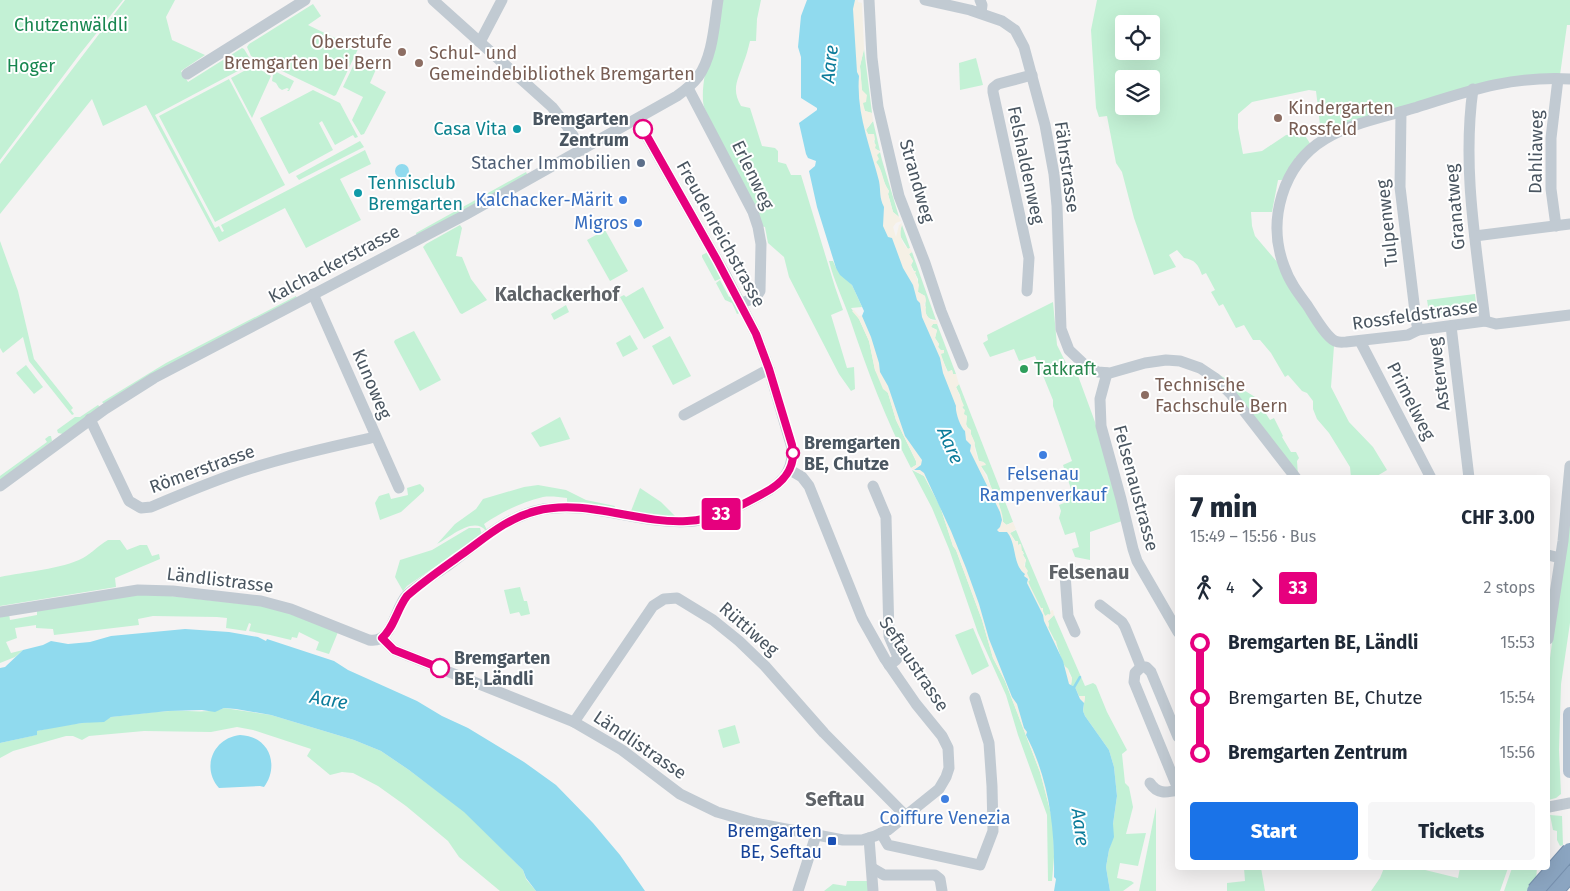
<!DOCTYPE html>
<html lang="en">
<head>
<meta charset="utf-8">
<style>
  body { margin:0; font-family:"Fira Sans",sans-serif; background:#f6f6f7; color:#1f2937; height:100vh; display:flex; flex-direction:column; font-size:19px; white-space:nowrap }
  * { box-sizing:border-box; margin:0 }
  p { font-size:16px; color:#747a83 }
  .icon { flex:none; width:28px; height:28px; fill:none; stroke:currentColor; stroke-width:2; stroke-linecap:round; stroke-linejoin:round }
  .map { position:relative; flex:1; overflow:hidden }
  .panel { position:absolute; left:1175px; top:475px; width:375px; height:395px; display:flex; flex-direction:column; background:#fff; border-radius:5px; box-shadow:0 5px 20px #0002 }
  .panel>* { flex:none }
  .badge { padding:0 10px; border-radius:4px; font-size:18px; line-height:32px }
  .buttons { position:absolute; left:1115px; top:15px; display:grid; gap:10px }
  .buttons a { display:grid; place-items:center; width:45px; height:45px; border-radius:5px; background:#fff; box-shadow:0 5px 20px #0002; font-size:25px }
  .map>.badge { position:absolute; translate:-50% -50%; box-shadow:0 0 0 2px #fff }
  .legs { display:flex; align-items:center; gap:8px; height:55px; padding:0 15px; font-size:16px }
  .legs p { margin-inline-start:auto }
  .head { display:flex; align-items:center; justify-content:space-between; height:85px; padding:0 15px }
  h1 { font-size:28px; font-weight:800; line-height:38px }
  .cta { display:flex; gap:10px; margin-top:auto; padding:10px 15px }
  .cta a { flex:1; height:58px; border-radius:5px; background:#1a73e8; color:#fff; font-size:20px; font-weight:800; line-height:58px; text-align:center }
  .cta a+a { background:#f6f6f7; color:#1f2937 }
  ul { padding:0 15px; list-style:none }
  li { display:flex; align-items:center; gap:18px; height:55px; font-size:19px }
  li i { display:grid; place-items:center; width:8px; height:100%; margin:0 6px; background:currentColor }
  li i::after { content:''; width:12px; height:12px; margin:-6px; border:4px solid; border-radius:50%; background:#fff }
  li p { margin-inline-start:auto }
  li:first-child i { background:linear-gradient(#0000 50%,currentColor 0) }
  li:last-child i { background:linear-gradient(currentColor 50%,#0000 0) }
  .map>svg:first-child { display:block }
</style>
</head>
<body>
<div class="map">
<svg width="1570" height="891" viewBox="0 0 1570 891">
  <rect width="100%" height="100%" fill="#f5f3f3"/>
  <g fill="#c3f1d5" fill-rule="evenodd">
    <polygon points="0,0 123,0 79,55 0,160"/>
    <polygon points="125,0 175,0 166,17 172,40 205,55 181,71 188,82 242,48 244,49 252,62 251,64 155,115 215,228 219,226 222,232 224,231 221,225 365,150 371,164 340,179 361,220 306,248 285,208 219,242 146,105 103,126 92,99 0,214 0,164"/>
    <path d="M723 0H761L757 19 756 41H750C748 49 746 57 743 64 738 80 731 89 741 106L750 108 762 146 775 148 778 151V162L786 164 791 175H801L835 287 843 310 831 315 847 368 854 367 855 389 851 391 839 374 789 277 784 257 768 243 765 227 761 226 704 107C698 84 717 25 723 0Z"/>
    <path d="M1097 0H1570V25H1567L1560 75H1547L1326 134 1320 125 1316 91 1309 90 1252 102 1238 114V128L1243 154 1262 151 1286 135 1296 134 1299 138 1304 134 1311 145 1298 158 1296 157 1282 180H1278L1272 212H1251L1252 226 1255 236 1278 263 1334 346 1331 387 1349 422 1373 447 1387 470 1377 476 1378 477H1351L1350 467 1329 433 1317 419 1313 409V401L1307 393 1302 391 1288 375 1285 377 1271 353 1260 340H1253L1244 325 1236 328 1223 304 1219 306 1211 292 1215 290 1206 273 1202 275C1198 264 1195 260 1184 258L1177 250 1169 255 1176 267 1154 275 1134 218 1122 172 1116 163 1107 116 1099 117 1096 108 1091 30ZM1124 24H1151V51H1124ZM1124 79H1151V106H1124Z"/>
    <polygon points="313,4 321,16 308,25 358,49 336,95 334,96 251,56 247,47 249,44"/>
    <polygon points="864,49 872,113 865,111 863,107 860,66"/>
    <polygon points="357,58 377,67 370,83 386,92 364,134 361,135 352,120 363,97 343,87"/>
    <polygon points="976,58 983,85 960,90 959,63"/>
    <polygon points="259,63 294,81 289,91 287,91 289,89 287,88 282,90 279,88 276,83 272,81 273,75 256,67 271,76 252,118 231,78"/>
    <polygon points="229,79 285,185 215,222 159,116"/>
    <polygon points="313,90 340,103 358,137 355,138 353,135 335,145 322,121 319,123 333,150 289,174 260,118"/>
    <polygon points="873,121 880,151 875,149 874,134 868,134 866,130"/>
    <polygon points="360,141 364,147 299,180 296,176"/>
    <path d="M880 152 882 160 899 217 893 212 888 194 889 191C882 182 883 172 876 162L878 159 876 155Z"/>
    <polygon points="526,172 528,176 417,236 416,233"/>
    <polygon points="460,225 462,228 456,256 462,257 471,279 487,300 462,314 460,313 423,247 426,244"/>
    <polygon points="902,225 910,248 908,249 899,234"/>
    <polygon points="605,230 628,271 610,281 587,240"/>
    <polygon points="0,241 18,291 34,359 73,408 71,410 74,414 72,415 29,361 23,337 3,353 0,348"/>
    <polygon points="708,252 722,278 715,281 702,257 702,255"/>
    <path d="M912 252 936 320C921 319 927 306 925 296L918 292V279L911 265 913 261 909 254Z"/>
    <path d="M829 261H833L836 268 852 285 862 307 851 308 859 319 869 341 875 370 888 393 896 420 916 461V465L911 468C886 420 867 370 850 319 843 299 834 281 829 261Z"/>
    <polygon points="720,280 729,297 731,296 740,313 737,314 732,303 725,300 716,283"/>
    <polygon points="643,287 664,328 644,339 620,297 624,295 626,297"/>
    <polygon points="1475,294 1477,313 1430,319 1427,300"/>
    <polygon points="296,296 297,298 104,404 102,402 166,363"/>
    <polygon points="1053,302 1057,345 1071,373 1076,371 1077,373 1095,422 1122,521 1090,532 1090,560 1075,557 1072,549 1079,547 1075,532 1065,535 1059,518 1061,511 1059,505 1069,501 1068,497 1073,495 1063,465 1072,461 1053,406 1053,400 1035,356 1019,361 1014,349 990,357 983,343 988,340 987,335"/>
    <polygon points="566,305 569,312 554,320 551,314"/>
    <polygon points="933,324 937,324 956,374 953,374 952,370 948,372 940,354 941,350 938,347 939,344 935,338 937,330 931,327"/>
    <polygon points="414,331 441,380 420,391 394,342 395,340"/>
    <polygon points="630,335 638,349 623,357 616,343"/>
    <polygon points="670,336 691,376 673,385 652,346"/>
    <polygon points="26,365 43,387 34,394 16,373"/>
    <polygon points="1215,372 1255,397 1270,420 1274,418 1283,436 1282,437 1291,452 1296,452 1299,458 1297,461 1298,476"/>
    <polygon points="959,384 1013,522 1006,525 1003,522 998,500 994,496 987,475 981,466 984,462 979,461 973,439 966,424 967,416 964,415 960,395 956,387"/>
    <polygon points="98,405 100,407 63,434 58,433 57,430 75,417 80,417"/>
    <polygon points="560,417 570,439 540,447 531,433"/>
    <polygon points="49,436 51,436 52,441 0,481 0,476 47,442 45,439"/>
    <polygon points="912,470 924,476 940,506 953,546 956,550 982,620 993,658 1005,681 1040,772 1053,821 1054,857 1052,881 1048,881 1047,815 1018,735 1006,695 978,633 949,549 932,508"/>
    <polygon points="420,484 424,488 424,491 401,512 380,520 375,503 379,496 389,493 391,499 408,495 407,488"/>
    <path d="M538 485 566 490 586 500 615 506 614 508 567 503V498C559 497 550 496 543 497 521 502 502 512 484 524L487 530 486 531C474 515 449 538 437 544L455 524 476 509 483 499 524 487Z"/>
    <polygon points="640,488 661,502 676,517 631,511"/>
    <polygon points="1570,509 1570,623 1561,684 1559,750 1561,794 1556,798 1548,800 1548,673"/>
    <polygon points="469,528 480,528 482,535 407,586 403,591 395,577 400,560 432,550"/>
    <path d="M1016 530 1051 613 1049 616H1045C1038 603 1021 575 1026 560L1023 555 1024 553 1021 551 1020 544 1018 545 1010 533Z"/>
    <path d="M108 540H120L127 550 140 545H147L152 556 159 554 160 559 115 578 116 587 0 606V577C24 572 62 569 83 558 92 553 99 545 108 540Z"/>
    <polygon points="520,587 524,601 527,601 530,614 521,616 519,612 510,614 504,590"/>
    <polygon points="134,594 152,594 272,607 338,632 329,654 316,650 319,642 299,632 297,638 292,637 291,640 270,635 249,631 251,624 249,623 246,631 226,628 227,618 217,617 153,616 138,619 139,625 54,635 53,629 36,628 36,625 15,628 17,638 6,642 11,653 23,650 15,657 0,663 0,616 9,614 10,620 37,615 37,610"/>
    <polygon points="1054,615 1085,686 1093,683 1096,685 1107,712 1127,750 1122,754 1125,783 1129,787 1133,807 1126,834 1146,833 1138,866 1120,863 1117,878 1131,881 1134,883 1123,891 1110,891 1106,867 1109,850 1113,837 1113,824 1117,796 1114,767 1109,750 1085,716 1083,711 1085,696 1079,696 1071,685 1072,678 1068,669 1064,666 1056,643 1048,627 1049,625 1048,621"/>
    <polygon points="973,628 989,666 972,675 955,635"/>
    <path d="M224 708 271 715 354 740 381 751 409 770 464 811 523 870 526 879 536 891H500L459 857 448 841 406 806 378 786 353 773 342 772 330 775 307 756 311 749 253 730 237 727 211 732 144 731 89 736 82 740 73 736H66L13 751 0 758V743L36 735 37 731 59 726 105 720 111 717C130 715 150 712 170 711 185 710 211 714 224 708Z"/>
    <polygon points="735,725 740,743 723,748 718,730"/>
    <polygon points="1156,807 1156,891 1139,891"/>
    <polygon points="1550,815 1562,816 1563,845 1560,846 1557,840 1557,831 1553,830"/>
    <polygon points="1244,868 1261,868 1265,891 1227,891 1227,883 1245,881"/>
    <polygon points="1384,868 1417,868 1458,878 1460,868 1508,868 1500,891 1371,891 1380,878"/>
    <polygon points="1512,868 1537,868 1535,891 1504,891"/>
    <polygon points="847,881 869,881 870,891 824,891 833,884 846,886"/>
  </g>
  <g fill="#f5f0e5">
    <path d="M848 0H858V2L862 3 864 49 860 66 862 90 867 95 866 102 863 103 865 111 872 113 873 121 866 130 868 134H874L875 140 873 141 876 145 875 148 880 152 877 155 879 159 876 162C884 172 882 182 889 191L888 194 893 212 899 217 901 221 896 223 893 227 896 237 899 225 902 223C900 233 899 240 908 249L910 248 912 252 909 254 913 261 911 265 913 271H916L915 274 919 285 918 292 925 296 926 301 924 305 926 307C924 313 927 318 933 321L937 320 938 324H933L931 327 937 330 935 338 939 344 938 347 940 350H944V353L941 354 947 372 952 370 953 374H956L959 384 956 387 964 406 962 407 965 410 964 414 967 416 966 426 971 430V434L975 443C973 448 977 456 979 461L985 463 986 465 981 466C988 483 1003 506 1003 522L1007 525 1013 522 1016 529 1010 533 1015 541H1018V545L1021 544 1022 551H1023V555L1026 560 1024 565 1028 571 1027 573 1030 580 1028 582 1041 608H1043V611L1045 616 1048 614 1051 615 1050 611 1053 610 1054 615 1048 621 1049 625 1048 628 1053 639 1056 641C1057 649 1061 664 1068 669L1069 675 1072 678 1071 685 1075 687 1079 696H1085L1083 711 1066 686 998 532 974 460 871 210Z"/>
    <polygon points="854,310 859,316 864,315 928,470 1041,755 1053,821 1040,772 1005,681 993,658 982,620 956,550 953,546 940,506 924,476 911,468 916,465 916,461 896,420 888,393 883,389 875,370 869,341 859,319 852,311"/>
  </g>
  <g fill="#90daee">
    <path d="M807 0H855L853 9 857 72 859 76C856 113 870 146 879 181 881 192 879 197 884 207L883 226 888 237 892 238 903 268 913 285 917 300 920 303 922 317 940 358 943 373 956 406C955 411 960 427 965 431L966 440 971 445 970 451 1000 512 1002 520 1000 527 997 530 999 532H1007C1017 544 1012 564 1025 574L1024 576 1028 579 1027 583 1043 615 1044 621 1063 661 1069 684 1075 687 1080 699 1084 703 1083 711 1085 716 1109 750 1114 767 1117 796 1113 824 1114 837 1109 850 1106 867 1110 891H1054L1056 879 1054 877C1055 828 1049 779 1026 735L1027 732 1024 728 1017 704 1012 697 989 639 979 604 966 568 951 531 924 473 920 470H914L921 465 922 460 905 436 888 386 880 372 879 363 871 337 862 316 864 311 852 285 840 275 836 268 817 207 809 171 815 166 816 161 808 158 806 154 799 123 817 110V108L801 98V57L798 47 801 16Z"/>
    <circle cx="402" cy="171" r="7"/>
    <polygon points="185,629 229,632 258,637 266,641 267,639 334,661 348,670 417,701 442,716 468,728 524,762 556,785 593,823 620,855 645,891 536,891 526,878 523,870 464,812 409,770 381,751 354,740 271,715 236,709 224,708 215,712 202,710 168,711 111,717 104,722 82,723 37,731 37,735 0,743 0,668 5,667 23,650 43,645 51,641 68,644 90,642 111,636"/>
    <path d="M240 735C269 736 280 765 264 787L260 786 219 788C201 768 213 738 240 735Z"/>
  </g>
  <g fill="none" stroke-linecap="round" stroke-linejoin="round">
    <polyline stroke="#90daee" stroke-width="2.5" points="1073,689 1080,677"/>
    <defs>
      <polyline id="highway" points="1555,891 1570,874"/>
    </defs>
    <use href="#highway" stroke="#7690ad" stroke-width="18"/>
    <g stroke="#c1cad2" stroke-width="11">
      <polyline points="433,0 552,107 567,126 582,150"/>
      <polyline points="869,0 872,58 878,107 899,196 925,263 941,311 963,365"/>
      <polyline points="925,0 970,10 1002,21 1015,30 1024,47 1045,125 1054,174 1057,206 1061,329 1069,350 1087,367 1098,372 1110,373 1145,363 1166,360 1180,361 1200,368 1215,378 1230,393 1296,478"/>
      <polyline points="980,0 982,5 981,13"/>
      <polyline points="480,42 502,0"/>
      <polyline points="187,74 305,0"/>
      <path d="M1570 79C1510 76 1471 90 1414 108 1385 117 1351 123 1325 139 1282 165 1267 221 1284 266 1289 281 1298 293 1307 305 1313 314 1326 337 1335 341 1339 343 1343 342 1346 342L1408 335 1418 330 1485 321 1496 324 1570 315"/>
      <polyline points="688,88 753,212 758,227 761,244 760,291 756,297 740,304"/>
      <path d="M1473 89C1462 167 1476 244 1485 321"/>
      <polyline points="1401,112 1400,187 1416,320 1418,330"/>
      <polyline points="1556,226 1551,189 1551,138 1558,79"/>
      <polyline points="1475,236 1570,224"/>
      <polyline points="1027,291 1029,258 993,92 993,88 998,84 1032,75"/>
      <polyline points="313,294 399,488"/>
      <polyline points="1451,326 1469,478"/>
      <polyline points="1360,341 1431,478"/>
      <polyline points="1107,373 1100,399 1101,426 1121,499 1133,549 1137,561 1178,632"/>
      <polyline points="684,415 769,369"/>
      <path d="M90 419 129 501 141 508 151 507C184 493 217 479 252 468 292 455 334 446 375 437"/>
      <path d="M0 486 105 409 154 378 465 215 677 96C684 91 692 85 698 77 713 56 714 25 718 0"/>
      <polyline points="873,486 886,517 889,636 898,657 896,660 889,665"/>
      <polyline points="1548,555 1560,558"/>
      <polyline points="1074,572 1065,574 1068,616 1075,632"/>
      <polyline points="1100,605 1122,622 1125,627 1141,667 1146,667 1151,672 1178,737"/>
      <path d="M0 612 138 590 173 591 261 601 291 609 369 640C393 644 394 609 407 595 419 584 434 575 447 566 477 544 507 515 544 509 594 501 644 526 694 521 718 518 740 506 761 495 780 485 794 472 792 448L769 369 756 334 724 272 637 119"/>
      <polyline points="382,638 394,650 574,722 622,750 680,794 717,812 755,823 843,840 862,840 875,836 888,830 939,789 946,777 949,768 948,748 942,736 916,704 885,659 862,618 809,486 802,477 790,470"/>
      <polyline points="1548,639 1563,541 1570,466"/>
      <polyline points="1141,667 1135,673 1134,682 1178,789"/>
      <polyline points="574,722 653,606 664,599 677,598 713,620 739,641 765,666 824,733 906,816"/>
      <path d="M1150 783C1157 794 1166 793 1178 790"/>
      <polyline points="1549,807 1570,803"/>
      <polyline points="881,833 888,845 980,865 993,831 992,786 989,743 975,698"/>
      <polyline points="869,838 873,891"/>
      <polyline points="872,868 884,875 935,875 940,879 942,891"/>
      <polyline points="798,891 816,835"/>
    </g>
    <polyline stroke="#b3c2d1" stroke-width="14" points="1570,714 1570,771"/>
    <use href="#highway" stroke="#8ba5c1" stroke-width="16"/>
    <defs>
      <polyline id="highway-bridge" points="1535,891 1570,851"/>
    </defs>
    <use href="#highway-bridge" stroke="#7690ad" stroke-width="18" stroke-linecap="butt"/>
    <use href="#highway-bridge" stroke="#8ba5c1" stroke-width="16"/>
  </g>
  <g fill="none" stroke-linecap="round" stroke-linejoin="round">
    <defs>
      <path id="line-1" d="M440 668 394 650 382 638C394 628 397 609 407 596 424 581 443 568 461 555 485 538 507 518 536 511 586 498 637 524 687 521 715 520 740 506 764 493 783 483 797 467 792 445L769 369 756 334 717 260 643 129"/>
    </defs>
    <use href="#line-1" stroke="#fff" stroke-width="11"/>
    <use href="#line-1" stroke="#e6007e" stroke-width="8"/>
  </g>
  <g fill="#8d6e63" stroke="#fff" stroke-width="2">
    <circle cx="402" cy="52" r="5"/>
    <circle cx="419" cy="63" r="5"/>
    <circle cx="1278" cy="118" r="5"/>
    <circle cx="1145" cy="395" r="5"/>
  </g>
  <g fill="#0f9aa8" stroke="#fff" stroke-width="2">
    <circle cx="517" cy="129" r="5"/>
    <circle cx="358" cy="193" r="5"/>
  </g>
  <g fill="#fff" stroke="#e6007e" stroke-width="2.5">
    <circle cx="643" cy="129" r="9"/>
    <circle cx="793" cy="453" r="6"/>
    <circle cx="440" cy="668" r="9"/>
  </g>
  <circle fill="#5c6f8a" stroke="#fff" stroke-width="2" cx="641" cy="163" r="5"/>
  <g fill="#3f7fe0" stroke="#fff" stroke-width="2">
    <circle cx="623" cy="200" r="5"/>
    <circle cx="638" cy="223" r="5"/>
    <circle cx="1043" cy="455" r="5"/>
    <circle cx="945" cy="799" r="5"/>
  </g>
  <circle fill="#2e9e5b" stroke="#fff" stroke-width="2" cx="1024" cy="369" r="5"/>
  <rect fill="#1a4fb4" stroke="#fff" stroke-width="2" x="827" y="836" width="10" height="10" rx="2.5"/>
  <g text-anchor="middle" stroke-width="4" stroke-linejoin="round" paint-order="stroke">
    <g font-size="18" fill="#17864f" stroke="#fff">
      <text x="71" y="31">Chutzenwäldli</text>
      <text x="31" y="72">Hoger</text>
    </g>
    <g font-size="18" fill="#785e54" stroke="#fff" text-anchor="start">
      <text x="392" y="48" text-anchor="end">Oberstufe<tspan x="392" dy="21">Bremgarten bei Bern</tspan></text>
      <text x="429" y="59">Schul- und<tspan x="429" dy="21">Gemeindebibliothek Bremgarten</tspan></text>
      <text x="1288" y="114">Kindergarten<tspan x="1288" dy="21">Rossfeld</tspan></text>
      <text x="1155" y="391">Technische<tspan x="1155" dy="21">Fachschule Bern</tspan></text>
    </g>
    <g font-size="18" font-weight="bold" fill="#4a5661" stroke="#fff" text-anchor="start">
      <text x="629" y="125" text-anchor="end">Bremgarten<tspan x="629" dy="21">Zentrum</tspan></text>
      <text x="804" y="449">Bremgarten<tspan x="804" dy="21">BE, Chutze</tspan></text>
      <text x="454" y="664">Bremgarten<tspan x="454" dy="21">BE, Ländli</tspan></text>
    </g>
    <g font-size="18" fill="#0d838f" stroke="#fff" text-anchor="end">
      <text x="507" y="135">Casa Vita</text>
      <text x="368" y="189" text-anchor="start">Tennisclub<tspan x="368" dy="21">Bremgarten</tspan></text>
    </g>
    <g font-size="18" fill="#4a5661" stroke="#fff">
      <text transform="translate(1536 152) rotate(-89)" y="6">Dahliaweg</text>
      <text transform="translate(1026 165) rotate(78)" y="6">Felshaldenweg</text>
      <text transform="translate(1067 167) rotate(82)" y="6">Fährstrasse</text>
      <text transform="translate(753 175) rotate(64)" y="6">Erlenweg</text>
      <text transform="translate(917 181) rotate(74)" y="6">Strandweg</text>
      <text transform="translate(1455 207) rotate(-95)" y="6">Granatweg</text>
      <text transform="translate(1387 223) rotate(-96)" y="6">Tulpenweg</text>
      <text transform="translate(721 234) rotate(61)" y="6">Freudenreichstrasse</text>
      <text transform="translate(334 264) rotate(-28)" y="6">Kalchackerstrasse</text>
      <text transform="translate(1415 315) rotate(-8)" y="6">Rossfeldstrasse</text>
      <text transform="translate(1439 374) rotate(-97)" y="6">Asterweg</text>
      <text transform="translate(372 384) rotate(67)" y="6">Kunoweg</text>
      <text transform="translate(1411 401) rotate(63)" y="6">Primelweg</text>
      <text transform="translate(202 469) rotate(-20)" y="6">Römerstrasse</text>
      <text transform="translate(1136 488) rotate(75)" y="6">Felsenaustrasse</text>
      <text transform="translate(220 580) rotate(7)" y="6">Ländlistrasse</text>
      <text transform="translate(749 629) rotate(41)" y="6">Rüttiweg</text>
      <text transform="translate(914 664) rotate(56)" y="6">Seftaustrasse</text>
      <text transform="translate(640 745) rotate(34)" y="6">Ländlistrasse</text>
    </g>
    <g font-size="18" fill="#4e5e75" stroke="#fff" text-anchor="end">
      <text x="631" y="169">Stacher Immobilien</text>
    </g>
    <g font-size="18" fill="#366cbe" stroke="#fff" text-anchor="end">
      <text x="613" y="206">Kalchacker-Märit</text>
      <text x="628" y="229">Migros</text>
      <text x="1043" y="480" text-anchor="middle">Felsenau<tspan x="1043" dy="21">Rampenverkauf</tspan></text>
      <text x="945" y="824" text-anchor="middle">Coiffure Venezia</text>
    </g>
    <g font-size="18" fill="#27864d" stroke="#fff" text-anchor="start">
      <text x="1034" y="375">Tatkraft</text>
    </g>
    <g font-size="18" fill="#164399" stroke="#fff" text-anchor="end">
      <text x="822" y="837">Bremgarten<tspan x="822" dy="21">BE, Seftau</tspan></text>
    </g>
    <g font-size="19" font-style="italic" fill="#0c7c9b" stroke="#fff">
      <text transform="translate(829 64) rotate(-84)" y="7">Aare</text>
      <text transform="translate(951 445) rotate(67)" y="7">Aare</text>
      <text transform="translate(329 699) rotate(10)" y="7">Aare</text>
      <text transform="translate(1081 827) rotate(82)" y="7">Aare</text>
    </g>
    <g font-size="19" font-weight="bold" fill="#5f6368" stroke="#fff">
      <text x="557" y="301">Kalchackerhof</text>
    </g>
    <g font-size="20" font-weight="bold" fill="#5f6368" stroke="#fff">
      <text x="1089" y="579">Felsenau</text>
      <text x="835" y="806">Seftau</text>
    </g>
  </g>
</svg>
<div class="buttons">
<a><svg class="icon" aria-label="locate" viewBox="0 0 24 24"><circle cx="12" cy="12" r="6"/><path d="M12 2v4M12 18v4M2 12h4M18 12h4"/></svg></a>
<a><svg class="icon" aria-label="layers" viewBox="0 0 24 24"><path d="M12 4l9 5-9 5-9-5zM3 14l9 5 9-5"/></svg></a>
</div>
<b class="badge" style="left:721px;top:514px;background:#e6007e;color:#fff">33</b>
<section class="panel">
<div class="head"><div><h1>7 min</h1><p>15:49 – 15:56 · Bus</p></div><b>CHF 3.00</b></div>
<div class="legs"><svg class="icon" aria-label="walk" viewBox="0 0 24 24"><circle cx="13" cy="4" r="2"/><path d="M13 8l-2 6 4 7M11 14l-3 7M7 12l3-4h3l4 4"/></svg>4<svg class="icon" aria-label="forward" viewBox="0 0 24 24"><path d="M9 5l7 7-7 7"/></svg><b class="badge" style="background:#e6007e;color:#fff">33</b><p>2 stops</p></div>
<ul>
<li><i style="color:#e6007e"></i><b>Bremgarten BE, Ländli</b><p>15:53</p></li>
<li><i style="color:#e6007e"></i><span>Bremgarten BE, Chutze</span><p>15:54</p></li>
<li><i style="color:#e6007e"></i><b>Bremgarten Zentrum</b><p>15:56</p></li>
</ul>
<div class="cta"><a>Start</a><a>Tickets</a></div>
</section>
</div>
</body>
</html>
